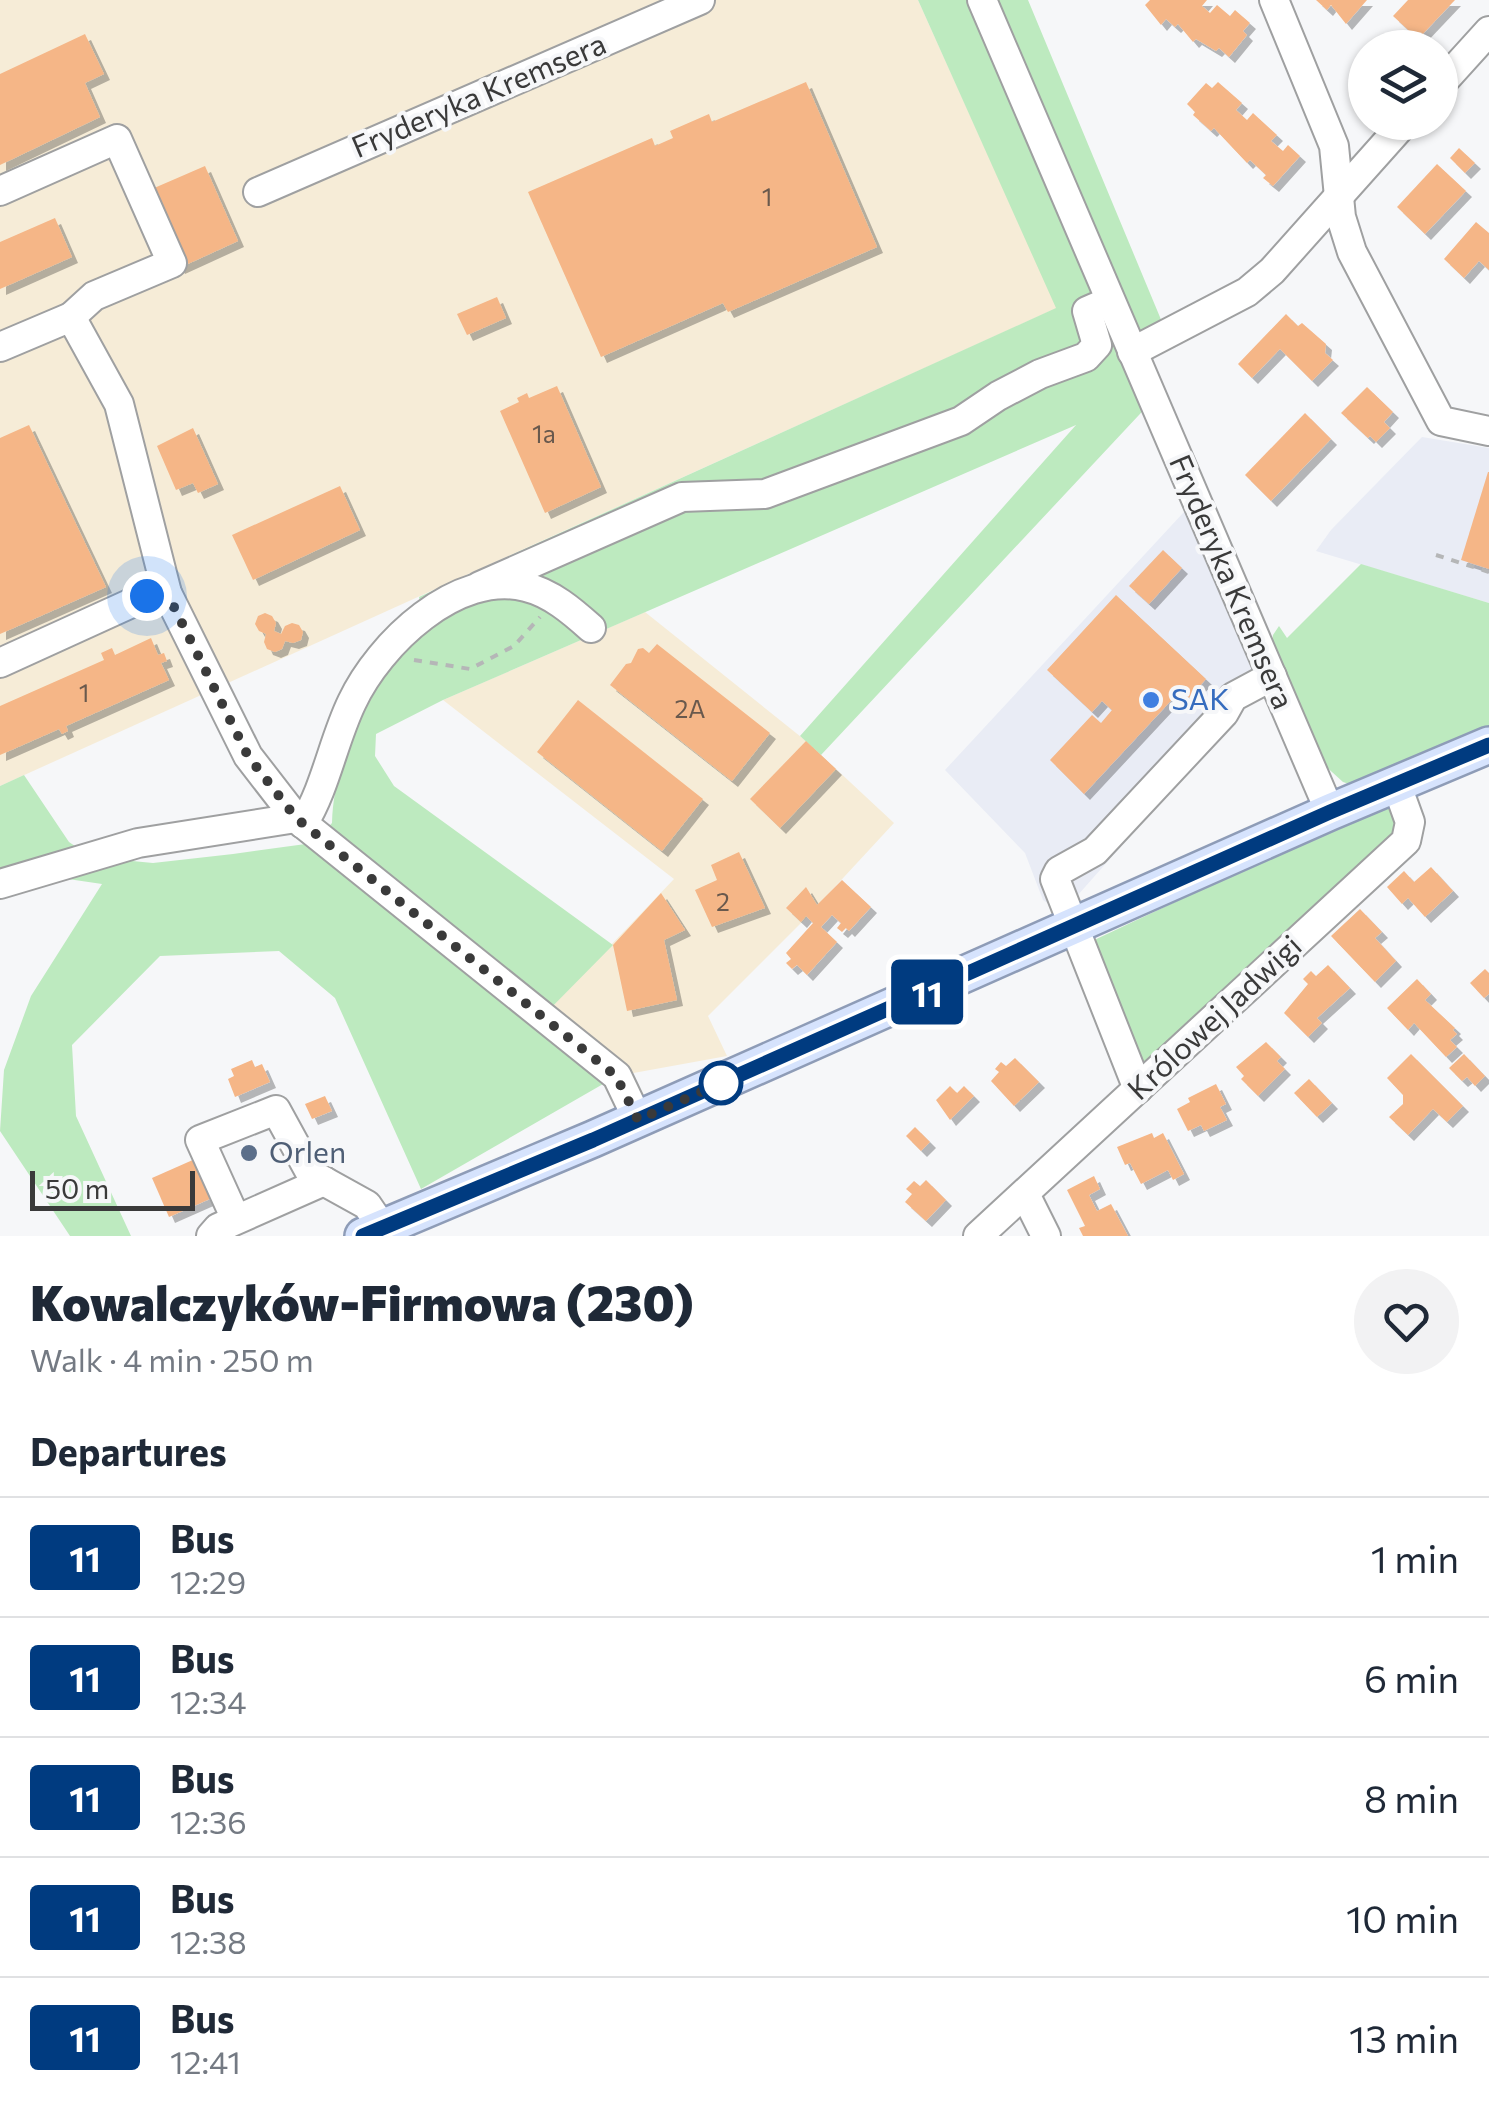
<!DOCTYPE html>
<html lang="en">
<head>
<meta charset="utf-8">
<style>
  body { margin:0; font-family:Commissioner,sans-serif; background:#f2f2f3; color:#1f2937; height:100vh; display:flex; flex-direction:column; font-size:38px; white-space:nowrap }
  * { box-sizing:border-box; margin:0 }
  p { font-size:32px; color:#747a83 }
  .icon { flex:none; width:55px; height:55px; fill:none; stroke:currentColor; stroke-width:2; stroke-linecap:round; stroke-linejoin:round }
  .map { position:relative; height:1236px; overflow:hidden }
  .panel { display:flex; flex-direction:column; background:#fff; flex:1 }
  .panel>* { flex:none }
  .badge { padding:0 20px; border-radius:8px; font-size:35px; line-height:65px }
  .buttons { position:absolute; left:1348px; top:30px; display:grid; gap:20px }
  .buttons a { display:grid; place-items:center; width:110px; height:110px; border-radius:50%; background:#fff; box-shadow:0 2px 8px #0004; font-size:50px }
  .scale { position:absolute; left:30px; bottom:25px; width:165px; box-sizing:border-box; padding-left:10px; border:5px solid #3a3a3a; border-top:0; font-size:28px; line-height:35px; white-space:nowrap; color:#3a3a3a; -webkit-text-stroke:8px #f6f7f9; paint-order:stroke }
  .you { position:absolute; width:50px; height:50px; margin:-25px; border:8px solid #fff; border-radius:50%; background:#1a73e8; box-shadow:0 0 0 15px #1a73e833 }
  .map>.badge { position:absolute; translate:-50% -50%; box-shadow:0 0 0 5px #fff }
  h2 { padding:0 30px; font-size:38px; line-height:90px }
  .round { display:grid; place-items:center; flex:none; width:105px; height:105px; border-radius:52px; background:#f2f2f3 }
  .summary { display:flex; align-items:center; justify-content:space-between; height:170px; padding:0 30px }
  h1 { font-size:48px; font-weight:800; line-height:75px }
  ul { padding:0; list-style:none }
  li { display:flex; align-items:center; gap:30px; height:120px; padding:0 30px; border-top:2px solid #e0e1e3 }
  li div { flex:1 }
  li b { display:block; font-size:38px }
  li em { font-style:normal }
  li .badge { min-width:110px; font-weight:700; text-align:center }
  .map>svg:first-child { display:block }
</style>
</head>
<body>
<div class="map">
<svg width="1489" height="1236" viewBox="0 0 1489 1236">
  <defs>
    <filter id="shadow"><feDropShadow dx="6" dy="6" stdDeviation="0" flood-color="#0004"/></filter>
  </defs>
  <rect width="100%" height="100%" fill="#f6f7f9"/>
  <g fill="#e9ecf5">
    <polygon points="1422,437 1489,448 1489,603 1316,551 1331,530"/>
    <polygon points="1196,499 1272,676 1062,913 1043,900 1025,853 945,770"/>
  </g>
  <g fill="#f6ecd7">
    <polygon points="0,0 918,0 1057,308 0,786"/>
    <polygon points="645,612 806,741 894,823 807,917 708,1016 727,1056 617,1076 543,1016 674,879 443,700"/>
  </g>
  <g fill="#bdeabf">
    <path d="M918 0H1028L1167 334 1133 352 1153 400 821 755 800 736 1076 425 443 700 376 734 375 756 394 786 613 945 543 1016 617 1076 421 1189 335 998 279 951 160 956 72 1045 76 1116 131 1236H70L0 1131 4 1070 31 996 102 884 0 869V786L24 775 69 842 91 857 153 863 233 854 313 843 332 823C334 745 381 682 422 618L419 597 1056 308Z"/>
    <polygon points="1361,564 1489,603 1489,728 1355,786 1343,782 1321,762 1271,647 1273,635 1279,626 1287,638"/>
    <polygon points="1390,801 1410,822 1138,1089 1090,942"/>
  </g>
  <g fill="#f5b687" filter="url(#shadow)">
    <polygon points="1150,0 1207,0 1202,6 1210,13 1217,5 1230,16 1235,10 1250,23 1243,31 1247,35 1229,57 1219,48 1216,51 1196,39 1193,42 1178,24 1175,27 1166,19 1161,25 1145,5"/>
    <polygon points="1316,0 1367,0 1346,24 1331,5 1327,10"/>
    <polygon points="1408,0 1455,0 1418,39 1393,16"/>
    <polygon points="85,34 104,74 85,83 100,117 0,165 0,74"/>
    <polygon points="806,82 877,247 728,312 723,303 601,357 528,192 652,138 655,146 673,138 670,131 709,114 712,122"/>
    <polygon points="1218,82 1242,103 1236,110 1247,120 1253,113 1277,135 1271,141 1283,151 1288,145 1300,156 1273,186 1263,178 1266,175 1250,160 1247,163 1214,128 1211,131 1193,115 1195,112 1187,104 1206,83 1212,88"/>
    <polygon points="1459,148 1475,163 1465,173 1450,158"/>
    <polygon points="1437,164 1466,191 1425,234 1397,207"/>
    <polygon points="205,166 238,241 179,268 145,192"/>
    <polygon points="55,218 72,257 0,289 0,242"/>
    <polygon points="1476,222 1489,233 1489,270 1479,261 1464,278 1444,259"/>
    <polygon points="497,297 506,318 467,335 457,314"/>
    <polygon points="1286,314 1298,326 1302,323 1326,344 1325,353 1333,360 1312,381 1280,349 1252,378 1238,364"/>
    <polygon points="557,386 601,487 545,513 500,411 519,402 517,398 527,393 529,398"/>
    <polygon points="1367,387 1393,412 1384,422 1390,428 1376,442 1370,436 1368,438 1341,413"/>
    <polygon points="1305,413 1331,439 1271,501 1245,475"/>
    <polygon points="29,425 106,587 0,634 0,438"/>
    <polygon points="193,428 218,484 198,493 193,483 176,490 157,446"/>
    <polygon points="1488,472 1489,472 1489,569 1461,560"/>
    <polygon points="340,486 360,530 253,580 232,535"/>
    <polygon points="1163,550 1182,568 1149,604 1129,586"/>
    <polygon points="1116,595 1206,679 1188,699 1180,691 1084,794 1050,760 1092,715 1101,723 1112,710 1102,701 1092,712 1047,670"/>
    <polygon points="265,613 272,616 276,623 274,631 281,634 285,626 292,623 299,625 303,632 301,640 293,643 285,641 282,649 275,652 267,649 264,642 266,634 259,631 255,624 258,616"/>
    <polygon points="151,638 158,655 164,653 167,661 161,663 169,680 66,726 68,731 62,734 59,729 0,755 0,706 104,660 101,653 112,648 115,655"/>
    <polygon points="657,644 770,733 732,781 610,685 626,664 631,663 638,649 643,648 649,653"/>
    <polygon points="578,700 703,799 662,851 537,752"/>
    <polygon points="806,741 836,769 780,828 750,799"/>
    <polygon points="739,852 765,908 712,927 695,890 717,880 711,865"/>
    <polygon points="1431,867 1453,891 1425,917 1408,898 1402,904 1387,887 1404,871 1414,882"/>
    <polygon points="842,880 871,907 849,931 846,928 842,932 837,928 841,923 832,915 821,927 837,942 807,975 797,965 792,969 786,963 791,959 786,953 813,923 806,916 801,922 786,908 806,887 817,905"/>
    <polygon points="661,893 685,930 664,940 677,1000 627,1011 613,945"/>
    <polygon points="1360,909 1382,932 1375,938 1396,961 1375,982 1331,936"/>
    <polygon points="1328,965 1350,988 1317,1018 1322,1023 1308,1037 1284,1013 1308,984 1303,979 1311,971 1316,976"/>
    <polygon points="1485,969 1489,973 1489,994 1484,998 1470,983"/>
    <polygon points="1417,979 1431,994 1425,1000 1455,1028 1453,1030 1457,1034 1450,1040 1457,1047 1446,1057 1414,1023 1408,1030 1387,1008"/>
    <polygon points="1266,1042 1281,1057 1277,1061 1285,1069 1258,1096 1241,1079 1244,1076 1236,1067"/>
    <polygon points="1411,1054 1463,1106 1447,1122 1433,1109 1408,1135 1389,1117 1403,1104 1403,1095 1387,1078"/>
    <polygon points="1464,1054 1485,1076 1475,1086 1467,1077 1462,1081 1449,1068"/>
    <polygon points="1015,1058 1039,1082 1014,1106 991,1081 999,1072 995,1069 1001,1062 1006,1066"/>
    <polygon points="252,1060 255,1067 262,1064 270,1082 235,1097 228,1079 234,1076 231,1069"/>
    <polygon points="1309,1079 1332,1103 1317,1117 1294,1093"/>
    <polygon points="1216,1084 1226,1104 1220,1107 1227,1120 1204,1131 1201,1125 1188,1131 1177,1109 1190,1102 1188,1098"/>
    <polygon points="950,1086 957,1093 964,1086 974,1096 950,1120 936,1100"/>
    <polygon points="325,1096 332,1111 312,1119 305,1104"/>
    <polygon points="915,1127 930,1142 921,1151 906,1136"/>
    <polygon points="1152,1133 1154,1138 1163,1133 1184,1174 1173,1180 1168,1170 1141,1184 1130,1163 1125,1165 1117,1147"/>
    <polygon points="195,1159 212,1198 169,1217 152,1178"/>
    <polygon points="1094,1176 1100,1189 1089,1195 1097,1211 1111,1204 1128,1236 1083,1236 1079,1228 1085,1226 1067,1190"/>
    <polygon points="926,1180 946,1200 926,1221 905,1202 912,1194 906,1189 914,1181 920,1186"/>
  </g>
  <g fill="none" stroke-linecap="round" stroke-linejoin="round">
    <defs>
      <g id="minor">
        <polyline points="982,0 1330,812"/>
        <polyline points="1274,0 1334,146 1341,217 1352,252 1441,421 1489,431"/>
        <polyline points="1440,85 1489,31"/>
        <polyline points="0,191 117,139 172,263 94,296 71,317"/>
        <polyline points="258,192 700,0"/>
        <polyline points="0,347 71,317 119,404 167,593 248,756 296,818 617,1076 638,1120"/>
        <polyline points="1132,352 1247,292 1272,271 1405,122"/>
        <polyline points="480,586 682,497 765,494 961,421 998,396 1040,374 1086,357 1097,345 1087,311 1110,301"/>
        <polyline points="0,663 147,596 167,593"/>
        <path d="M303 824C326 787 333 741 352 702 379 644 457 569 526 587 551 593 572 611 591 628"/>
        <polyline points="0,884 138,843 296,818"/>
        <polyline points="1138,1089 1055,879 1059,871 1095,851 1224,713 1233,697 1272,676"/>
        <polyline points="1025,1194 1046,1236"/>
        <polyline points="227,1224 234,1215 200,1140 276,1110 311,1174 367,1205 382,1227"/>
        <polyline points="211,1236 218,1228 324,1181"/>
        <polyline points="978,1236 1406,841 1410,822 1396,783"/>
      </g>
      <polyline id="major" points="363,1236 593,1139 1330,812 1489,745"/>
    </defs>
    <use href="#minor" stroke="#9fa0a1" stroke-width="32"/>
    <use href="#major" stroke="#8e9cb7" stroke-width="40"/>
    <g stroke="#b5b6b7" stroke-width="4" stroke-dasharray="8 8" stroke-linecap="butt">
      <polyline points="1436,555 1489,572"/>
      <polyline points="414,660 470,669 514,646 540,617"/>
    </g>
    <use href="#minor" stroke="#fff" stroke-width="28"/>
    <use href="#major" stroke="#d6e3fd" stroke-width="35"/>
  </g>
  <g fill="none" stroke-linecap="round" stroke-linejoin="round">
    <defs>
      <polyline id="line" points="363,1236 593,1140 1330,812 1489,745"/>
    </defs>
    <use href="#line" stroke="#fff" stroke-width="22"/>
    <use href="#line" stroke="#003b80" stroke-width="15"/>
    <polyline stroke="#3a3a3a" stroke-width="10" stroke-dasharray="0 18" points="147,596 167,593 248,756 296,818 616,1076 638,1120 721,1083"/>
  </g>
  <circle fill="#3f7fe0" stroke="#f6f7f9" stroke-width="4" cx="1151" cy="700" r="10"/>
  <circle fill="#fff" stroke="#003b80" stroke-width="5" cx="721" cy="1083" r="20"/>
  <circle fill="#5c6f8a" stroke="#f6f7f9" stroke-width="4" cx="249" cy="1153" r="10"/>
  <g text-anchor="middle" stroke-width="8" stroke-linejoin="round" paint-order="stroke">
    <g font-size="25" fill="#69594d">
      <text x="767" y="206">1</text>
      <text x="544" y="443">1a</text>
      <text x="84" y="702">1</text>
      <text x="690" y="718">2A</text>
      <text x="723" y="911">2</text>
    </g>
    <g font-size="30" fill="#3a3a3a" stroke="#f6f7f9">
      <text transform="translate(479 96) rotate(-23)" y="10">Fryderyka Kremsera</text>
      <text transform="translate(1231 582) rotate(67)" y="10">Fryderyka Kremsera</text>
      <text transform="translate(1215 1018) rotate(-43)" y="10">Królowej Jadwigi</text>
    </g>
    <g font-size="30" fill="#366cbe" stroke="#f6f7f9" text-anchor="start">
      <text x="1171" y="710">SAK</text>
    </g>
    <g font-size="30" fill="#4e5e75" stroke="#f6f7f9" text-anchor="start">
      <text x="269" y="1163">Orlen</text>
    </g>
  </g>
</svg>
<div class="buttons">
<a><svg class="icon" aria-label="layers" viewBox="0 0 24 24"><path d="M12 4l9 5-9 5-9-5zM3 14l9 5 9-5"/></svg></a>
</div>
<div class="scale">50 m</div>
<div class="you" style="left:147px;top:596px"></div>
<b class="badge" style="left:927px;top:992px;background:#003b80;color:#fff">11</b>
</div>
<section class="panel">
<div class="summary"><div><h1>Kowalczyków-Firmowa (230)</h1><p>Walk · 4 min · 250 m</p></div><a class="round"><svg class="icon" aria-label="heart" viewBox="0 0 24 24"><path d="M12 20l-8-8c-3-5 5-10 8-4 3-6 11-1 8 4z"/></svg></a></div>
<h2>Departures</h2>
<ul>
<li><span class="badge" style="background:#003b80;color:#fff">11</span><div><b>Bus</b><p>12:29</p></div><em>1 min</em></li>
<li><span class="badge" style="background:#003b80;color:#fff">11</span><div><b>Bus</b><p>12:34</p></div><em>6 min</em></li>
<li><span class="badge" style="background:#003b80;color:#fff">11</span><div><b>Bus</b><p>12:36</p></div><em>8 min</em></li>
<li><span class="badge" style="background:#003b80;color:#fff">11</span><div><b>Bus</b><p>12:38</p></div><em>10 min</em></li>
<li><span class="badge" style="background:#003b80;color:#fff">11</span><div><b>Bus</b><p>12:41</p></div><em>13 min</em></li>
</ul>
</section>
</body>
</html>
